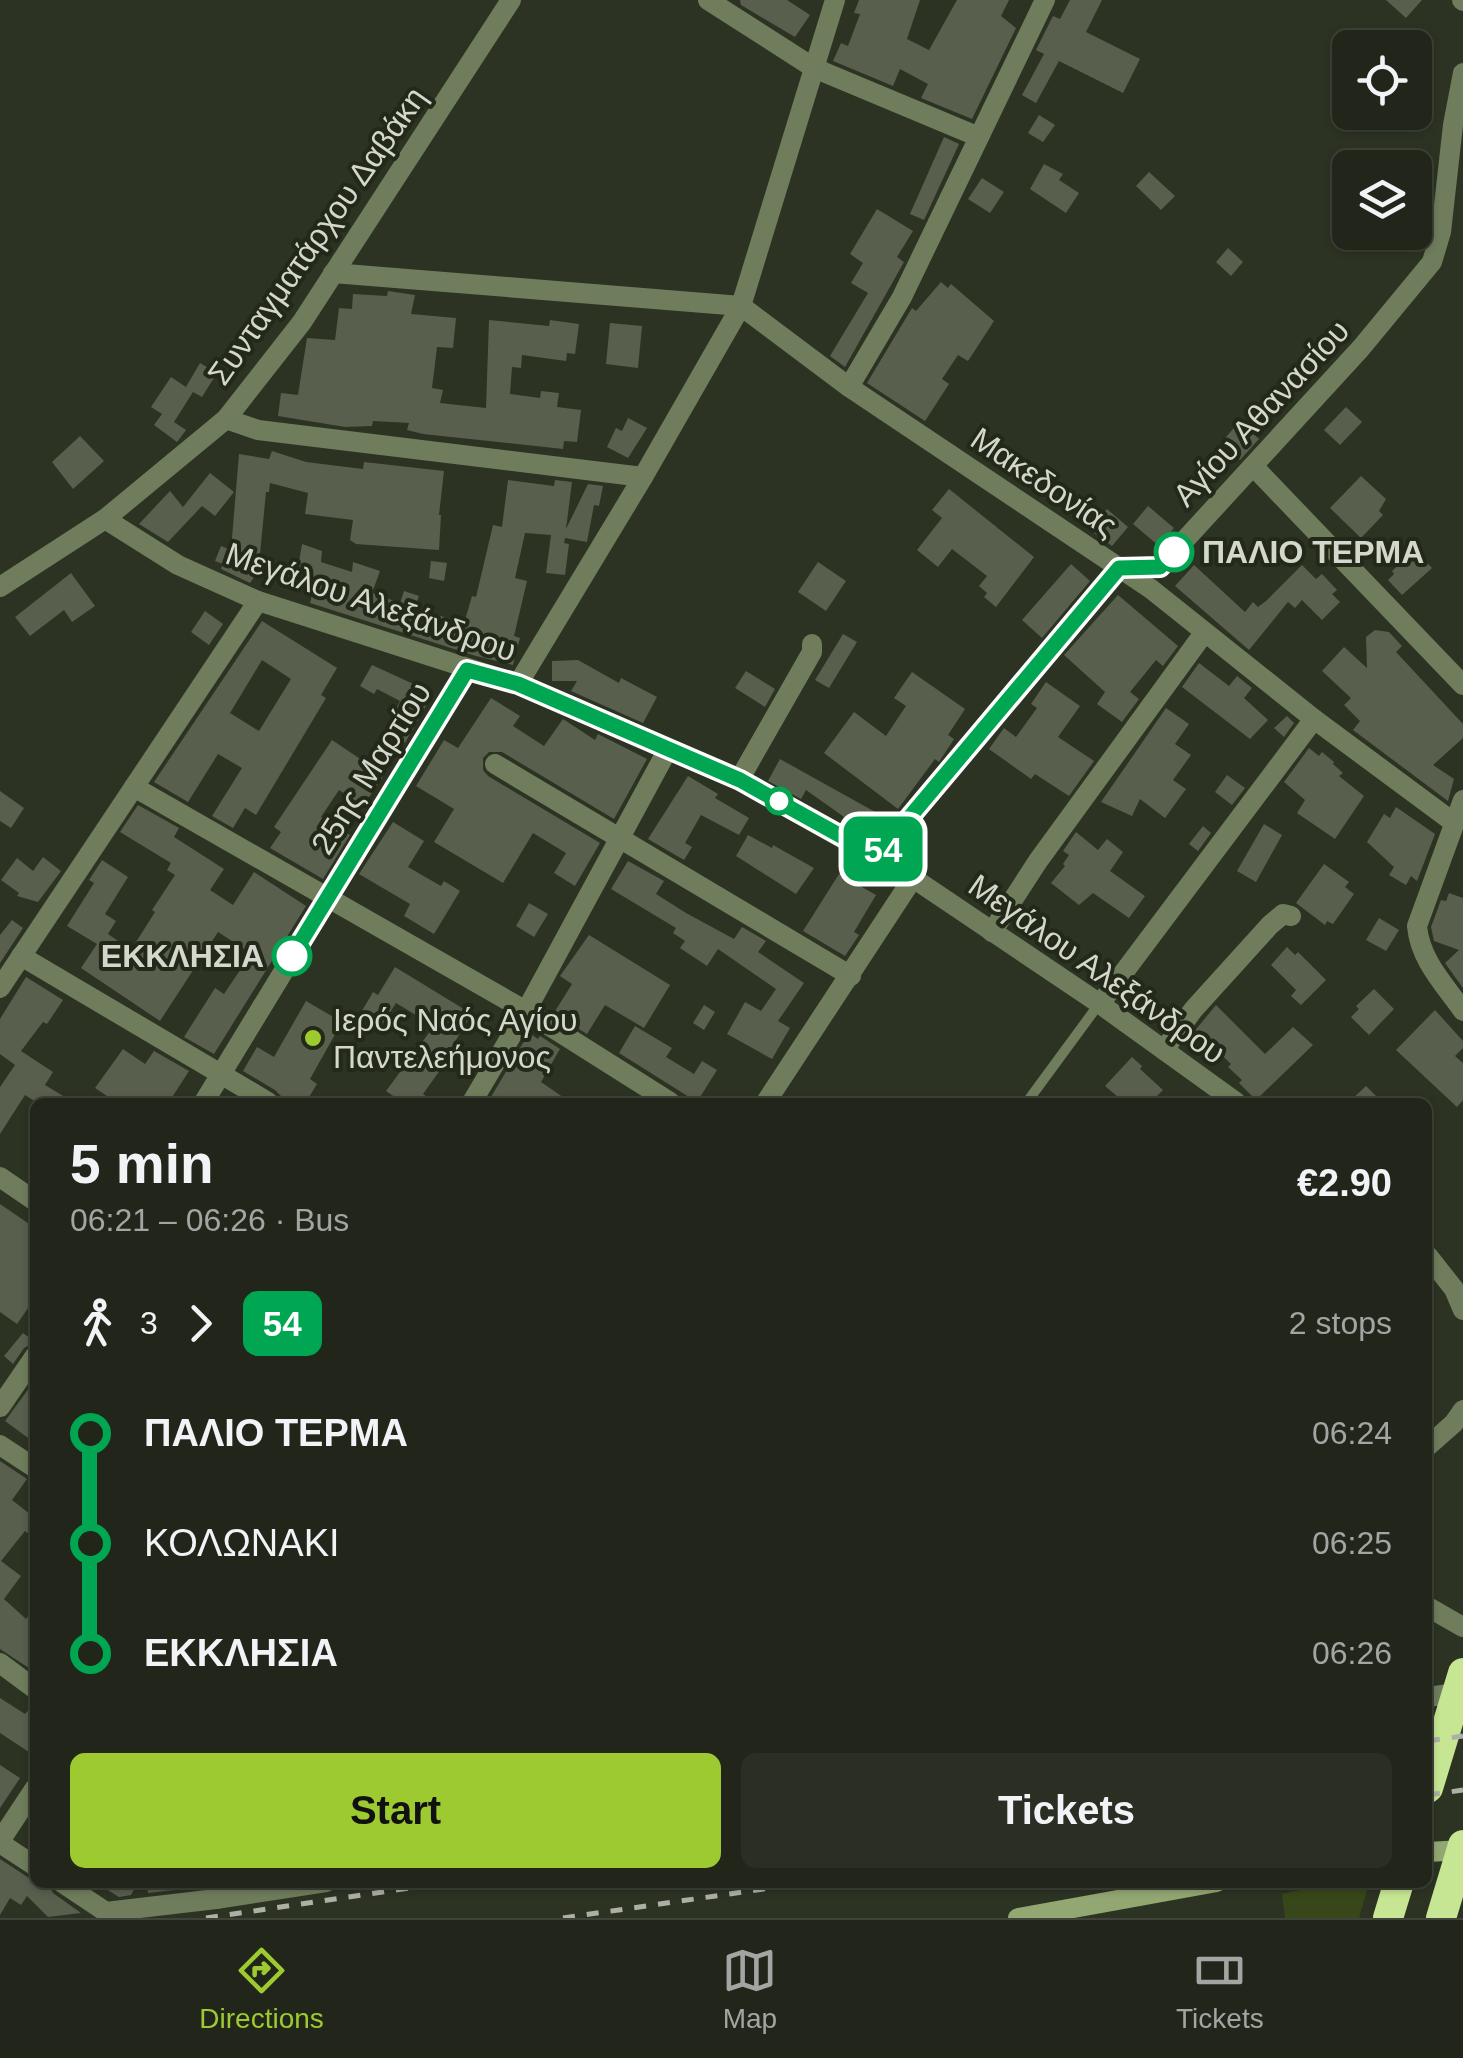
<!DOCTYPE html>
<html lang="en">
<head>
<meta charset="utf-8">
<style>
  body { margin:0; font-family:Arial,sans-serif; background:#2a2e23; color:#f1f3f6; height:100vh; display:flex; flex-direction:column; font-size:38px; white-space:nowrap }
  * { box-sizing:border-box; margin:0 }
  p { font-size:32px; color:#a2a5a2 }
  .icon { flex:none; width:55px; height:55px; fill:none; stroke:currentColor; stroke-width:2; stroke-linecap:round; stroke-linejoin:round }
  .map { position:relative; flex:1; overflow:hidden }
  .sheet { position:absolute; left:30px; top:1098px; width:1402px; height:790px; display:flex; flex-direction:column; background:#22261a; border-radius:15px; box-shadow:0 2px 8px #0004,0 0 0 2px #3f4339 }
  .sheet>* { flex:none }
  .badge { padding:0 20px; border-radius:15px; font-size:35px; line-height:65px }
  .fabs { position:absolute; left:1332px; top:30px; display:grid; gap:20px }
  .fabs a { display:grid; place-items:center; width:100px; height:100px; border-radius:15px; background:#22261a; box-shadow:0 2px 8px #0004,0 0 0 2px #3f4339; font-size:50px }
  .map>.badge { position:absolute; translate:-50% -50%; box-shadow:0 0 0 5px #fff }
  .legs { display:flex; align-items:center; gap:15px; height:110px; padding:0 40px; font-size:32px }
  .legs p { margin-inline-start:auto }
  .overview { display:flex; align-items:center; justify-content:space-between; height:170px; padding:0 40px }
  h1 { font-size:55px; font-weight:600; line-height:75px }
  .action { display:flex; gap:20px; margin-top:auto; padding:20px 40px }
  .action a { flex:1; height:115px; border-radius:15px; background:#9dca30; color:#111; font-size:40px; font-weight:600; line-height:115px; text-align:center }
  .action a+a { background:#2a2e23; color:#f1f3f6 }
  ul { padding:0 40px; list-style:none }
  li { display:flex; align-items:center; gap:35px; height:110px; font-size:38px }
  li i { display:grid; place-items:center; width:15px; height:100%; margin:0 12px; background:currentColor }
  li i::after { content:''; width:25px; height:25px; margin:-12px; border:8px solid; border-radius:50%; background:#22261a }
  li p { margin-inline-start:auto }
  li:first-child i { background:linear-gradient(#0000 50%,currentColor 0) }
  li:last-child i { background:linear-gradient(currentColor 50%,#0000 0) }
  .tab-bar { display:flex; justify-content:space-around; align-items:center; height:140px; border-top:2px solid #3f4339; background:#22261a; font-size:28px; color:#a2a5a2 }
  .tab-bar a { display:grid; justify-items:center; gap:5px }
  .tab-bar .active { color:#9dca30 }
  .map>svg:first-child { display:block }
</style>
</head>
<body>
<div class="map">
<svg width="1463" height="1918" viewBox="0 0 1463 1918">
  <rect width="100%" height="100%" fill="#2d3323"/>
  <polygon fill="#384719" points="1337,1882 1369,1883 1359,1918 1285,1918 1282,1894"/>
  <g fill="#585f4d" fill-rule="evenodd">
    <polygon points="740,0 787,0 810,15 795,37 741,5"/>
    <polygon points="859,0 920,0 907,39 929,50 957,0 1009,0 1001,16 1016,28 972,119 921,98 928,84 900,69 893,86 833,61 841,43 848,46 860,14 854,13"/>
    <polygon points="1070,0 1102,0 1086,32 1140,59 1123,93 1059,61 1036,103 1022,95 1044,54 1036,50 1053,16 1060,19"/>
    <polygon points="1386,0 1422,0 1406,18"/>
    <polygon points="1039,115 1055,125 1043,142 1028,133"/>
    <polygon points="944,137 959,144 924,220 910,214"/>
    <polygon points="1044,164 1063,174 1059,180 1079,193 1066,213 1030,189"/>
    <polygon points="1149,172 1175,196 1161,210 1136,186"/>
    <polygon points="982,178 1004,192 990,213 968,199"/>
    <polygon points="877,209 913,231 897,257 904,262 845,367 830,356 868,293 851,283 863,263 850,254"/>
    <polygon points="1228,248 1243,262 1231,276 1216,262"/>
    <polygon points="941,282 948,288 951,284 994,321 968,361 958,355 942,379 949,384 925,421 867,383 912,308 916,311"/>
    <polygon points="388,291 415,295 411,314 456,318 453,348 437,347 432,388 443,390 440,403 486,408 489,320 549,326 550,320 579,324 575,354 567,353 566,361 522,355 521,368 512,367 510,394 540,398 541,391 559,393 557,407 581,410 577,442 564,441 563,449 423,434 407,430 409,423 373,421 372,426 345,427 278,416 281,393 298,395 307,338 335,340 339,308 352,309 353,294 387,296"/>
    <polygon points="610,323 642,326 638,368 606,364"/>
    <polygon points="200,363 217,373 202,397 193,392 174,422 186,430 177,442 154,425 162,414 151,407 171,377 186,387"/>
    <polygon points="1346,407 1362,422 1340,445 1324,430"/>
    <polygon points="628,418 647,428 628,458 607,447 616,428 622,431"/>
    <polygon points="1239,422 1259,439 1240,460 1220,444"/>
    <polygon points="80,436 104,461 73,489 52,462"/>
    <polygon points="272,451 306,462 363,469 364,462 444,471 439,515 441,515 439,550 356,544 350,540 353,520 305,514 308,493 270,483 269,492 266,492 260,554 268,557 250,583 221,569 223,564 215,561 221,546 231,550 239,454 269,459"/>
    <polygon points="210,473 234,492 215,516 202,506 168,542 139,524 170,491 183,507"/>
    <polygon points="1361,476 1386,499 1379,511 1383,515 1361,538 1330,508"/>
    <polygon points="508,480 554,486 555,480 572,482 566,529 588,484 603,486 599,506 594,505 587,542 565,538 564,543 569,544 565,575 546,573 551,535 525,533 515,578 527,581 514,636 520,638 513,665 476,656 310,603 314,588 282,577 289,564 298,568 302,544 322,551 321,562 352,572 353,562 380,571 372,593 400,603 404,591 419,596 415,608 457,621 458,618 465,620 472,596 476,597 493,525 502,527"/>
    <polygon points="949,489 1034,557 996,607 984,597 987,593 979,586 987,576 952,549 938,567 917,550 942,518 932,510"/>
    <polygon points="1148,506 1174,528 1159,546 1133,524"/>
    <polygon points="1107,509 1128,527 1112,546 1090,530"/>
    <polygon points="1415,550 1432,568 1402,595 1388,580 1394,574 1392,571"/>
    <polygon points="431,561 447,563 444,581 429,578"/>
    <polygon points="818,562 846,581 826,611 798,592"/>
    <polygon points="1071,564 1090,581 1042,638 1022,620"/>
    <polygon points="1194,565 1245,612 1253,602 1258,607 1266,601 1302,565 1316,579 1322,574 1337,590 1332,594 1340,602 1322,620 1302,600 1295,608 1288,602 1249,650 1175,586"/>
    <polygon points="71,573 95,606 72,622 64,610 30,636 15,617"/>
    <polygon points="1118,595 1178,646 1163,666 1156,660 1130,692 1139,699 1122,722 1097,704 1105,692 1064,655"/>
    <polygon points="205,611 223,624 209,645 191,632"/>
    <path d="M262 621 337 668 321 695 326 698 256 815 245 808 233 828 212 816 242 768 218 754 188 802 154 782ZM262 660 291 679 259 731 230 713Z"/>
    <polygon points="1375,630 1389,632 1402,646 1396,652 1463,724 1463,738 1433,765 1454,779 1448,801 1353,730 1360,721 1344,705 1351,698 1322,671 1344,647 1367,668 1366,637"/>
    <polygon points="843,634 857,642 829,688 815,680"/>
    <polygon points="578,660 619,683 621,678 657,697 643,723 571,691 577,681 552,681 552,661"/>
    <polygon points="1199,663 1229,686 1237,676 1252,688 1244,698 1268,720 1250,739 1182,687"/>
    <polygon points="372,665 433,693 405,743 384,732 400,701 377,689 374,694 360,686"/>
    <polygon points="746,671 775,689 765,707 735,688"/>
    <polygon points="912,672 965,709 948,735 954,739 939,762 935,759 898,809 824,753 854,712 886,736 906,706 894,698"/>
    <polygon points="1046,682 1080,706 1058,737 1094,761 1069,796 1035,774 1031,779 989,749 1004,728 1016,737 1037,708 1031,704"/>
    <polygon points="491,698 520,716 513,726 544,746 563,719 595,740 598,734 647,759 614,819 502,752 489,752 483,758 483,770 488,776 600,843 575,886 554,873 566,853 533,833 503,883 434,842 454,809 416,786 444,740 458,748"/>
    <polygon points="1166,708 1189,724 1175,744 1191,755 1173,780 1186,789 1165,818 1140,799 1132,816 1101,802"/>
    <polygon points="1287,716 1294,723 1284,737 1274,728"/>
    <polygon points="332,740 384,775 363,806 339,790 321,817 350,835 323,879 270,848 281,832 274,827"/>
    <polygon points="1309,748 1319,756 1322,752 1334,762 1333,764 1343,773 1339,776 1364,796 1335,839 1297,813 1305,800 1284,782"/>
    <polygon points="780,759 886,818 871,836 806,790 801,799 768,781"/>
    <polygon points="1227,775 1245,788 1232,805 1215,792"/>
    <polygon points="688,776 718,794 715,798 749,818 739,835 701,815 685,843 692,847 684,860 648,839"/>
    <polygon points="0,791 24,808 11,828 0,821"/>
    <polygon points="138,805 179,828 174,837 224,869 210,890 233,905 254,872 306,906 214,1054 184,1037 215,988 224,994 251,954 246,950 218,932 160,1021 81,968 97,944 67,926 94,883 89,880 102,860 128,877 105,914 116,921 108,934 131,950 155,912 152,910 175,875 167,870 171,863 120,832"/>
    <polygon points="1396,807 1435,834 1417,881 1411,876 1406,885 1389,875 1394,867 1367,842 1384,814 1390,818"/>
    <polygon points="393,822 424,841 408,867 441,886 444,881 460,891 434,934 404,916 410,904 359,874"/>
    <polygon points="1264,824 1282,835 1256,882 1237,871"/>
    <polygon points="1203,826 1211,833 1198,851 1189,844"/>
    <polygon points="1076,832 1098,850 1107,839 1123,852 1110,871 1145,896 1129,918 1093,893 1079,905 1051,883 1065,866 1063,864 1069,855 1063,851"/>
    <polygon points="748,835 772,848 773,845 814,868 796,894 736,856"/>
    <polygon points="43,857 61,871 38,902 17,896 19,893 1,880 17,858 33,871"/>
    <polygon points="628,861 664,881 656,894 686,913 734,939 742,927 766,941 758,952 804,983 778,1021 790,1028 772,1059 727,1034 745,1002 761,1011 776,989 718,949 707,966 680,948 685,941 673,933 676,928 611,889"/>
    <polygon points="1324,864 1349,882 1345,887 1354,894 1333,924 1327,921 1325,925 1296,903"/>
    <polygon points="839,874 876,895 854,932 859,935 845,956 803,931"/>
    <polygon points="1449,893 1463,898 1463,988 1445,963 1459,950 1434,941 1431,927 1441,900 1446,901"/>
    <polygon points="529,903 548,914 534,937 516,926"/>
    <polygon points="1379,918 1399,930 1386,951 1366,940"/>
    <polygon points="12,920 23,928 0,963 0,935"/>
    <polygon points="589,935 670,985 644,1028 605,1005 587,1034 554,1013 572,984 560,976"/>
    <polygon points="1287,947 1295,955 1298,952 1326,980 1301,1005 1291,996 1296,990 1271,965"/>
    <polygon points="395,967 472,1014 451,1048 459,1054 448,1070 443,1066 423,1094 434,1102 402,1102 386,1091 434,1026 396,1003 380,1028 359,1016 373,992 378,995"/>
    <polygon points="26,977 63,1000 47,1024 43,1022 21,1051 53,1072 45,1085 73,1102 36,1102 25,1095 0,1134 0,1087 15,1065 0,1054 0,1019"/>
    <polygon points="1374,989 1394,1009 1369,1035 1351,1017 1359,1009 1356,1006"/>
    <polygon points="306,1001 342,1022 310,1079 317,1084 306,1102 287,1102 275,1090 243,1071 257,1047 274,1057"/>
    <polygon points="704,1005 715,1012 704,1030 693,1023"/>
    <polygon points="1216,1005 1265,1054 1293,1027 1313,1045 1256,1100 1239,1083 1242,1080 1228,1067 1231,1064 1207,1041 1205,1044 1193,1033"/>
    <polygon points="1435,1010 1463,1041 1463,1048 1455,1056 1463,1063 1463,1100 1457,1107 1396,1050"/>
    <polygon points="635,1026 672,1048 666,1057 694,1074 702,1061 717,1070 697,1102 619,1053"/>
    <polygon points="529,1033 538,1039 540,1036 560,1049 541,1082 570,1102 488,1102"/>
    <polygon points="123,1049 145,1064 154,1051 189,1071 169,1102 116,1102 95,1088"/>
    <polygon points="1132,1057 1142,1066 1140,1069 1163,1090 1151,1102 1124,1102 1105,1086"/>
    <polygon points="1366,1086 1382,1102 1349,1102"/>
    <polygon points="0,1204 35,1228 35,1298 17,1324 0,1312"/>
    <polygon points="23,1333 35,1342 24,1348 13,1364 4,1356"/>
    <polygon points="35,1380 35,1443 5,1421"/>
    <polygon points="0,1461 27,1479 12,1500 35,1518 35,1538 25,1531 1,1561 21,1576 4,1599 26,1619 35,1607 35,1672 0,1649"/>
    <polygon points="0,1698 25,1714 35,1703 35,1756 0,1733"/>
    <polygon points="0,1765 20,1778 0,1808"/>
    <polygon points="0,1859 35,1882 47,1882 53,1893 81,1913 48,1917 27,1896 21,1905 10,1898 0,1915"/>
    <polygon points="87,1882 138,1882 131,1895 119,1897 96,1883 94,1887"/>
    <polygon points="147,1882 182,1882 183,1889 148,1893"/>
  </g>
  <g fill="none" stroke-linecap="round" stroke-linejoin="round">
    <polyline stroke="#707d5c" stroke-width="10" points="1027,1102 1099,1004"/>
    <g stroke="#707d5c" stroke-width="20">
      <polyline points="708,0 814,68 979,137"/>
      <polyline points="1462,0 1463,1"/>
      <polyline points="333,273 741,306 849,387 1151,589 1314,719 1453,822"/>
      <polyline points="849,387 902,297 1045,0"/>
      <polyline points="226,419 258,430 643,477"/>
      <polyline points="1253,466 1463,685"/>
      <polyline points="518,684 643,477 741,306 835,0"/>
      <polyline points="495,764 851,976"/>
      <polyline points="739,780 812,652 812,644"/>
      <polyline points="134,787 526,1011 670,1102"/>
      <path d="M1463 800 1417 926C1420 960 1444 984 1463 1011"/>
      <polyline points="877,857 1119,568 1160,567 1361,348 1432,262 1441,232 1453,125 1463,73"/>
      <polyline points="992,932 1038,861 1204,633"/>
      <polyline points="21,956 268,1102"/>
      <polyline points="0,988 258,601"/>
      <polyline points="1100,1004 1314,719"/>
      <polyline points="1164,1050 1193,1010 1270,925 1283,914 1291,916"/>
      <polyline points="472,1102 526,1011 668,749"/>
      <polyline points="766,1102 913,878"/>
      <polyline points="0,1177 35,1201"/>
      <polyline points="0,1445 35,1468"/>
      <polyline points="0,1663 35,1689"/>
      <polyline points="1428,1697 1463,1692"/>
      <polyline points="0,1841 35,1788"/>
      <polyline points="0,1843 35,1866"/>
      <polyline points="61,1882 106,1912 216,1899 228,1882"/>
      <polyline points="216,1899 326,1882"/>
    </g>
    <g stroke="#707d5c" stroke-width="20">
      <polyline points="105,519 178,565 258,601 518,684 739,780 913,878 1100,1004 1236,1102"/>
      <polyline points="0,587 105,519 226,419 302,322 511,0"/>
      <polyline points="204,1102 467,670"/>
      <polyline points="1428,1256 1454,1289 1463,1310"/>
      <polyline points="0,1407 35,1356"/>
      <polyline points="1428,1446 1454,1423 1463,1410"/>
      <polyline points="1428,1607 1463,1627"/>
    </g>
    <g stroke="#93a773" stroke-width="20">
      <polyline points="1428,1852 1463,1850"/>
      <polyline points="1018,1918 1217,1882"/>
    </g>
    <g stroke="#c7e693" stroke-width="30">
      <polyline points="1428,1788 1463,1673"/>
      <polyline points="1388,1918 1399,1882"/>
      <polyline points="1441,1918 1463,1845"/>
    </g>
    <g stroke="#adb1a5" stroke-width="5" stroke-dasharray="12 12" stroke-linecap="butt">
      <polyline points="1428,1741 1463,1736"/>
      <polyline points="1428,1795 1463,1790"/>
      <polyline points="206,1918 451,1882"/>
      <polyline points="563,1918 812,1882"/>
    </g>
  </g>
  <g fill="none" stroke-linecap="round" stroke-linejoin="round">
    <defs>
      <polyline id="line-1" points="292,956 467,670 518,684 740,780 877,856 1119,568 1160,567 1174,552"/>
    </defs>
    <use href="#line-1" stroke="#fff" stroke-width="22"/>
    <use href="#line-1" stroke="#00a651" stroke-width="15"/>
  </g>
  <g fill="#fff" stroke="#00a651" stroke-width="5">
    <circle cx="1174" cy="552" r="18"/>
    <circle cx="779" cy="801" r="12"/>
    <circle cx="292" cy="956" r="18"/>
  </g>
  <circle fill="#9dca30" stroke="#232919" stroke-width="4" cx="313" cy="1038" r="10"/>
  <g text-anchor="middle" stroke-width="8" stroke-linejoin="round" paint-order="stroke">
    <g font-size="32" fill="#d3d7cc" stroke="#232919">
      <text transform="translate(317 236) rotate(-55)" y="11">Συνταγματάρχου Δαβάκη</text>
      <text transform="translate(1261 413) rotate(-47)" y="11">Αγίου Αθανασίου</text>
      <text transform="translate(1044 482) rotate(34)" y="11">Μακεδονίας</text>
      <text transform="translate(371 602) rotate(19)" y="11">Μεγάλου Αλεξάνδρου</text>
      <text transform="translate(371 768) rotate(-58)" y="11">25ης Μαρτίου</text>
      <text transform="translate(1097 969) rotate(35)" y="11">Μεγάλου Αλεξάνδρου</text>
    </g>
    <g font-size="32" font-weight="bold" fill="#d3d7cc" stroke="#232919" text-anchor="start">
      <text x="1202" y="563">ΠΑΛΙΟ ΤΕΡΜΑ</text>
      <text x="264" y="967" text-anchor="end">ΕΚΚΛΗΣΙΑ</text>
    </g>
    <g font-size="32" fill="#d3d7cc" stroke="#232919" text-anchor="start">
      <text x="333" y="1031">Ιερός Ναός Αγίου<tspan x="333" dy="37">Παντελεήμονος</tspan></text>
    </g>
  </g>
</svg>
<div class="fabs">
<a><svg class="icon" aria-label="locate" viewBox="0 0 24 24"><circle cx="12" cy="12" r="6"/><path d="M12 2v4M12 18v4M2 12h4M18 12h4"/></svg></a>
<a><svg class="icon" aria-label="layers" viewBox="0 0 24 24"><path d="M12 4l9 5-9 5-9-5zM3 14l9 5 9-5"/></svg></a>
</div>
<b class="badge" style="left:883px;top:849px;background:#00a651;color:#fff">54</b>
<section class="sheet">
<div class="overview"><div><h1>5 min</h1><p>06:21 – 06:26 · Bus</p></div><b>€2.90</b></div>
<div class="legs"><svg class="icon" aria-label="walk" viewBox="0 0 24 24"><circle cx="13" cy="4" r="2"/><path d="M13 8l-2 6 4 7M11 14l-3 7M7 12l3-4h3l4 4"/></svg>3<svg class="icon" aria-label="forward" viewBox="0 0 24 24"><path d="M9 5l7 7-7 7"/></svg><b class="badge" style="background:#00a651;color:#fff">54</b><p>2 stops</p></div>
<ul>
<li><i style="color:#00a651"></i><b>ΠΑΛΙΟ ΤΕΡΜΑ</b><p>06:24</p></li>
<li><i style="color:#00a651"></i><span>ΚΟΛΩΝΑΚΙ</span><p>06:25</p></li>
<li><i style="color:#00a651"></i><b>ΕΚΚΛΗΣΙΑ</b><p>06:26</p></li>
</ul>
<div class="action"><a>Start</a><a>Tickets</a></div>
</section>
</div>
<nav class="tab-bar">
<a class="active"><svg class="icon" aria-label="directions" viewBox="0 0 24 24"><path d="M12 3l9 9-9 9-9-9zM9 14v-3h6M13 9l2 2-2 2"/></svg>Directions</a>
<a><svg class="icon" aria-label="map" viewBox="0 0 24 24"><path d="M3 6l6-2 6 2 6-2v14l-6 2-6-2-6 2zM9 4v14M15 6v14"/></svg>Map</a>
<a><svg class="icon" aria-label="tickets" viewBox="0 0 24 24"><path d="M3 7h18v10H3zM15 7v10"/></svg>Tickets</a>
</nav>
</body>
</html>
